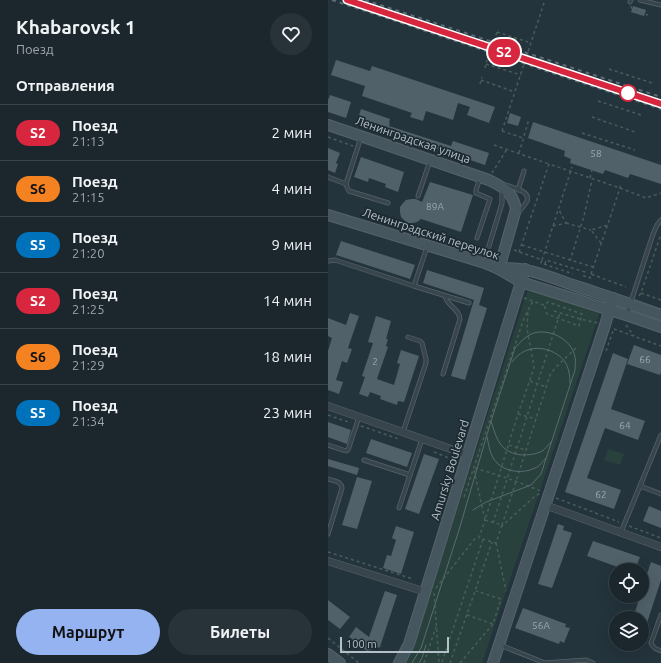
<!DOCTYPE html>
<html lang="ru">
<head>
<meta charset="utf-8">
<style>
  body { margin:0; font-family:Ubuntu,sans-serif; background:#283339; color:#f1f3f6; height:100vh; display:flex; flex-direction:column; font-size:15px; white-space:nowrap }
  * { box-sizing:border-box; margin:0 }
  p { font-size:13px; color:#a0a5aa }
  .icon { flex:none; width:22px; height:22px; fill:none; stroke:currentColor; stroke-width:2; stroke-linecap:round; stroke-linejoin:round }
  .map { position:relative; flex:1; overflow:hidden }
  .sheet { display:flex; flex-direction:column; background:#1b272d; width:328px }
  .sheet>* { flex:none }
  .badge { padding:0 8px; border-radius:13px; font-size:14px; line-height:26px }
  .tools { position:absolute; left:281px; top:563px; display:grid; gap:8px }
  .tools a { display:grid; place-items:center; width:40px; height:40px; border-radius:50%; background:#1b272d; box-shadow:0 4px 16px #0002,0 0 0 1px #394449; font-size:20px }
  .scale { position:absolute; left:12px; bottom:10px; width:109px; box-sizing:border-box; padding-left:4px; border:2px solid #b4c0c7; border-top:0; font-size:11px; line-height:14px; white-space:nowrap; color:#b4c0c7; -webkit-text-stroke:3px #1d2a31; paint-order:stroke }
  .map>.badge { position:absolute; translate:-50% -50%; box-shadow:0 0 0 2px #fff }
  h2 { padding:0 16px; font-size:15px; line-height:36px }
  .round { display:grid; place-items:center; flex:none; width:42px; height:42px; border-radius:21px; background:#283339 }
  .summary { display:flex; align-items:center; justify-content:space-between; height:68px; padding:0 16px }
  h1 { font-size:19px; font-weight:600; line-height:30px }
  .button { display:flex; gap:8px; margin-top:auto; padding:8px 16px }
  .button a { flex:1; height:46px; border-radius:24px; background:#95b2f1; color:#111; font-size:16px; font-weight:600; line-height:46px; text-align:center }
  .button a+a { background:#283339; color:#f1f3f6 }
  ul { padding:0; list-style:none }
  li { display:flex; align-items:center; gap:12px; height:56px; padding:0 16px; border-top:1px solid #394449 }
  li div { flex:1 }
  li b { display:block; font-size:15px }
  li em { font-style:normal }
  li .badge { min-width:44px; font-weight:700; text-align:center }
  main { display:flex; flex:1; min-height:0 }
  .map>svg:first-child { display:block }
</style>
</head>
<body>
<main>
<section class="sheet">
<div class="summary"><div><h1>Khabarovsk 1</h1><p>Поезд</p></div><a class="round"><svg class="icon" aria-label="heart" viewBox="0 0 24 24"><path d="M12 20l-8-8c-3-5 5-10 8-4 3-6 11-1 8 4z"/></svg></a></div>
<h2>Отправления</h2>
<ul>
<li><span class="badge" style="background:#d7263d;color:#fff">S2</span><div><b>Поезд</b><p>21:13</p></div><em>2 мин</em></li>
<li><span class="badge" style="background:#f58220;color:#111">S6</span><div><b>Поезд</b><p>21:15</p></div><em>4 мин</em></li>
<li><span class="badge" style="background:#0072bc;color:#fff">S5</span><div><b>Поезд</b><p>21:20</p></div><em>9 мин</em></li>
<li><span class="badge" style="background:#d7263d;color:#fff">S2</span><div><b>Поезд</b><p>21:25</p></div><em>14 мин</em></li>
<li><span class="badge" style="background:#f58220;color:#111">S6</span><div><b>Поезд</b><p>21:29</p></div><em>18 мин</em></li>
<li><span class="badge" style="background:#0072bc;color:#fff">S5</span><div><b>Поезд</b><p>21:34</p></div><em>23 мин</em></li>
</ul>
<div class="button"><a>Маршрут</a><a>Билеты</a></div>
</section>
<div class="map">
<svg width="333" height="663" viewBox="0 0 333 663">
  <rect width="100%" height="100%" fill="#24343c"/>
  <g fill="#29413c">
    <polygon points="200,289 272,312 154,663 77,663 85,647"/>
    <polygon points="280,449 296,454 292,465 276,460"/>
  </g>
  <g fill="#506169">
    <polygon points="305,6 318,10 316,16 303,12"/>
    <polygon points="8,60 42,71 44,66 167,107 161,123 139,115 142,107 130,103 125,120 98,111 95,121 82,117 84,113 34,96 37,86 3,75"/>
    <polygon points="2,95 23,102 18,118 0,112 0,100"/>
    <polygon points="33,109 62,119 61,123 62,124 61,126 123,146 125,141 161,153 157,165 29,122"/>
    <polygon points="182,113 193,117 190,126 179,123"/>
    <polygon points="205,122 333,165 333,184 302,174 300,178 277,170 275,174 242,163 243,159 236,156 237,151 200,138"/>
    <polygon points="0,148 12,153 8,163 10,164 7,173 0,170"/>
    <polygon points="33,157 76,172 70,192 57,187 58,184 41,178 40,182 26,177"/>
    <polygon points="102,182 145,195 133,232 93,219 89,222 85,223 80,223 76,220 73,217 72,212 72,207 75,203 78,200 83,199 88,199 94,202"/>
    <polygon points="13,241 87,265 82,279 8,255"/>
    <polygon points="99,270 156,288 151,305 159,308 137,380 123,376 146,300 95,283"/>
    <polygon points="22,313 31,316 20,348 24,349 19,363 14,361 8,380 15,382 11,394 0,390 0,351 4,338 0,336 0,318 18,325"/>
    <polygon points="48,316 63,321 58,339 60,339 58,346 60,347 49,379 66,385 72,364 69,363 73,350 91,356 76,402 70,401 69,405 52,399 53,396 42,392 40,397 31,394 37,377 34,376 45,343 40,342"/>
    <polygon points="306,345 333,355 333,372 332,375 299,364"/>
    <polygon points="285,353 300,359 283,409 317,421 310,440 277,428 259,478 293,490 286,509 237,492"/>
    <polygon points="0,422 23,430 19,444 0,437"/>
    <polygon points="43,439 84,453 79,467 38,453"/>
    <polygon points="96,454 111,459 91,514 77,509"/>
    <polygon points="0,459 31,468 29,475 0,466"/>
    <polygon points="29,477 44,481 29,529 14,525"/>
    <polygon points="321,506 333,511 333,528 315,521"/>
    <polygon points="230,524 236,526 235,530 244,533 224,588 210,584"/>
    <polygon points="68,526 86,532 73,574 55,568 59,555 63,556 68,540 64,538"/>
    <polygon points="265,541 312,557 307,570 298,570 259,556"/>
    <polygon points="323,562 333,566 333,580 315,635 314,635 314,618 305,618 312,596 314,596 314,589"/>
    <polygon points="57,591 69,595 52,647 39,651 21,637 28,627 41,637"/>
    <polygon points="0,600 22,617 12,629 0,620"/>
    <polygon points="195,608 238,624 237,627 242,628 236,643 232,641 231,644 187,628"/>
  </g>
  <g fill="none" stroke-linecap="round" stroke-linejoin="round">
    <defs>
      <g id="lane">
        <polyline points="312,0 333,5"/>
        <polyline points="302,2 303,0"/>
        <polyline points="0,177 18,184 33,137"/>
        <polyline points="18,184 19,187 21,191 60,203"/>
        <path d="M178 185C185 188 203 191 199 201 197 205 193 209 191 212"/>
        <polyline points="190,190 196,171"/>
        <polyline points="90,196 102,161"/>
        <polyline points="149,238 162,199 148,193 148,190 152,178"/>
        <polyline points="149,259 157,254 161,246 174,203 174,189"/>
        <polyline points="0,261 7,260 86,286 99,247"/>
        <polyline points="86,286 141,303"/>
        <polyline points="299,314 325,234 329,225 333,220"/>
        <path d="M115 374 132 319C131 310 125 309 120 302 119 301 117 297 117 296"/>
        <polyline points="75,432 98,363 98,359 94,343 92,341 80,337"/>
        <polyline points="0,445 18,451 20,450 31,417"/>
        <polyline points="36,460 82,475"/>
        <path d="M0 479C6 481 13 481 14 488L0 534"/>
        <polyline points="312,486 333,494"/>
        <polyline points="71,508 94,439"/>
        <polyline points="293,532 333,435"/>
        <path d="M333 615 323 643C325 648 328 649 333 651"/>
        <polyline points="172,645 217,663 258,660 265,663"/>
      </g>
      <g id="street">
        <polyline points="0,406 140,455"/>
        <polyline points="217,505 333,547"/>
        <polyline points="0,561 98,592"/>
      </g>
      <g id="secondary">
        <path d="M0 125 161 180C175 187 185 192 188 209L171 269"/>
        <polyline points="0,215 157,263 171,269 193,282 301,316 333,327"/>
        <path d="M171 269C195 265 222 277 245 285 275 295 304 304 333 315"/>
        <polyline points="0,654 12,663"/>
        <polyline points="71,663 81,644 197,269"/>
        <polyline points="165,663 277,325 285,298"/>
      </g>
    </defs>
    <use href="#lane" stroke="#56636a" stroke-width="5"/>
    <use href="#street" stroke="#56636a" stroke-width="8"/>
    <use href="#secondary" stroke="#56636a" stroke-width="12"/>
    <g stroke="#485e5a" stroke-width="1.5" stroke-dasharray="3 3" stroke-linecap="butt">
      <polyline points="303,6 304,9 320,15"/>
      <polyline points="169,32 203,43"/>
      <polyline points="168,35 170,29"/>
      <polyline points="158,64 193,75"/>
      <polyline points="157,68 159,60"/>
      <polyline points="281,69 324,83"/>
      <polyline points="153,80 187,92"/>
      <polyline points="152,84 154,77"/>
      <polyline points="270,101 313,115"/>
      <polyline points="264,117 307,132"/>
      <polyline points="174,131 195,138"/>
      <polyline points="254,133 307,150"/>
      <polyline points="0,137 25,146"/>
      <polyline points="166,145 221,164"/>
      <polyline points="191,153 201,119"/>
      <polyline points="164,173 179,149"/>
      <polyline points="262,178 264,170"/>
      <polyline points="238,223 263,230"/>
      <polyline points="225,226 238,223 231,210"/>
      <polyline points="273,243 263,230 280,225"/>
      <polyline points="194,245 265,267"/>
      <polyline points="186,250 214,260 213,263 245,274"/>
      <polyline points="191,252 221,164 292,188 318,198 333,193"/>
      <polyline points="214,260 244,167"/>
      <polyline points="242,261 256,216 264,180"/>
      <polyline points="217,264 218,260 257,272 256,276 262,278 263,274 298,287"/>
      <polyline points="263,274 292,188 292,183"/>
      <polyline points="313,293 333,300"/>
      <polyline points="311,296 313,293 333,234"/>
      <polyline points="196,298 216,305 220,302 254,314 251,326 219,314 216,305"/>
      <polyline points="226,311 252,319 270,323"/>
      <polyline points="298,325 306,336"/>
      <polyline points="286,329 333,346"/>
      <polyline points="278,351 286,328"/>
      <polyline points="202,381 218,387"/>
      <polyline points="190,414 208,419"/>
      <polyline points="0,415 23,423"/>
      <polyline points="33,426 71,439"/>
      <polyline points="181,445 198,450"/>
      <polyline points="106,452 128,461"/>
      <polyline points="147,468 179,478 213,491"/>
      <polyline points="146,470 157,520 190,414 206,368 205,360 199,329 200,310"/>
      <polyline points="136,497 196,318 205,301"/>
      <polyline points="228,498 291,522"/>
      <polygon points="157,520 174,525 168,543 151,538"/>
      <polyline points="165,523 232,313"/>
      <polyline points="174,525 222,375 227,368 249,347"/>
      <polyline points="301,526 333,538"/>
      <polyline points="173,527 207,496 213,493"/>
      <polyline points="168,543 178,591"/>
      <polyline points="0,552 85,579"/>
      <polyline points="108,588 149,536"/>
      <polyline points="106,593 111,663"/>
      <polyline points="139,615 165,624 173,599 148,591"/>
      <polyline points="0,638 31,663"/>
      <polyline points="114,662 155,539"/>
      <polyline points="96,663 108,627"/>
      <polyline points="122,663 164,542"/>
      <polyline points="132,663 165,624"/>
    </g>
    <use href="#lane" stroke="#38454c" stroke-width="3.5"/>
    <use href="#street" stroke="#38454c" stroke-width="7"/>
    <use href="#secondary" stroke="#46565f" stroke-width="10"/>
    <g stroke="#5a6b73" stroke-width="1">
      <path d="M184 362C194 348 210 345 225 352 229 354 235 358 237 362 241 368 242 376 242 383"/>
      <path d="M163 421C166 430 168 439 174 446 183 456 200 457 212 452 216 451 220 445 223 442"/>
      <path d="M159 437C161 446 162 456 169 463 177 472 196 474 207 468 211 467 215 461 218 458"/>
      <path d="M84 663 93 648 131 530 163 421 187 348C192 342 196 338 203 334 220 327 244 339 247 357 248 361 247 366 247 370L213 474 203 485 158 502 145 510"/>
      <polyline points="91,663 94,658 98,645"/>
    </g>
    <g stroke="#5a6b73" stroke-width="2" stroke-dasharray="4 4" stroke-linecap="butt">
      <polyline points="4,0 333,109"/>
      <polyline points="37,0 333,97"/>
    </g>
    <polyline stroke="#485e5a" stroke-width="1.5" stroke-dasharray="3 3" stroke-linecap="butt" points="174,131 217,0"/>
  </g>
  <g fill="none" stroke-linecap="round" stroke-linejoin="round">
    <defs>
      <polyline id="line" points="19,0 333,104"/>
    </defs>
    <use href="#line" stroke="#fff" stroke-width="9"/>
    <use href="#line" stroke="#d7263d" stroke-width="6"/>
  </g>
  <circle fill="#fff" stroke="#d7263d" stroke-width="2" cx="300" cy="93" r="8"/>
  <g text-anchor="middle" stroke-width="3.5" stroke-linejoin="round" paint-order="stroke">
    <g font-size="10" fill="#9ba8b0">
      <text x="268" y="157">58</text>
      <text x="107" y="210">89А</text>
      <text x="317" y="363">66</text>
      <text x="47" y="365">2</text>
      <text x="297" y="429">64</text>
      <text x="273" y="498">62</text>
      <text x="213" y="629">56А</text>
    </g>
    <g font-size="12" fill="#b4c0c7" stroke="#1d2a31">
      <text transform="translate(85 140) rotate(19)" y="4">Ленинградская улица</text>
      <text transform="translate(103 234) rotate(18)" y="4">Ленинградский переулок</text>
      <text transform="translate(122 470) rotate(-73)" y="4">Amursky Boulevard</text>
    </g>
  </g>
</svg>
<div class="tools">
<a><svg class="icon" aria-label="locate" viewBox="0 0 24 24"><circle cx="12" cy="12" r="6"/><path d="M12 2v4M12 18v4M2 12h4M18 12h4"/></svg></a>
<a><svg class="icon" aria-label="layers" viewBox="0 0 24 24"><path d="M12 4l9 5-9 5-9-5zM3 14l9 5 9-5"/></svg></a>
</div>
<div class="scale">100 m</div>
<b class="badge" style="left:176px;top:52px;background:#d7263d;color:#fff">S2</b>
</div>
</main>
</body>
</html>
